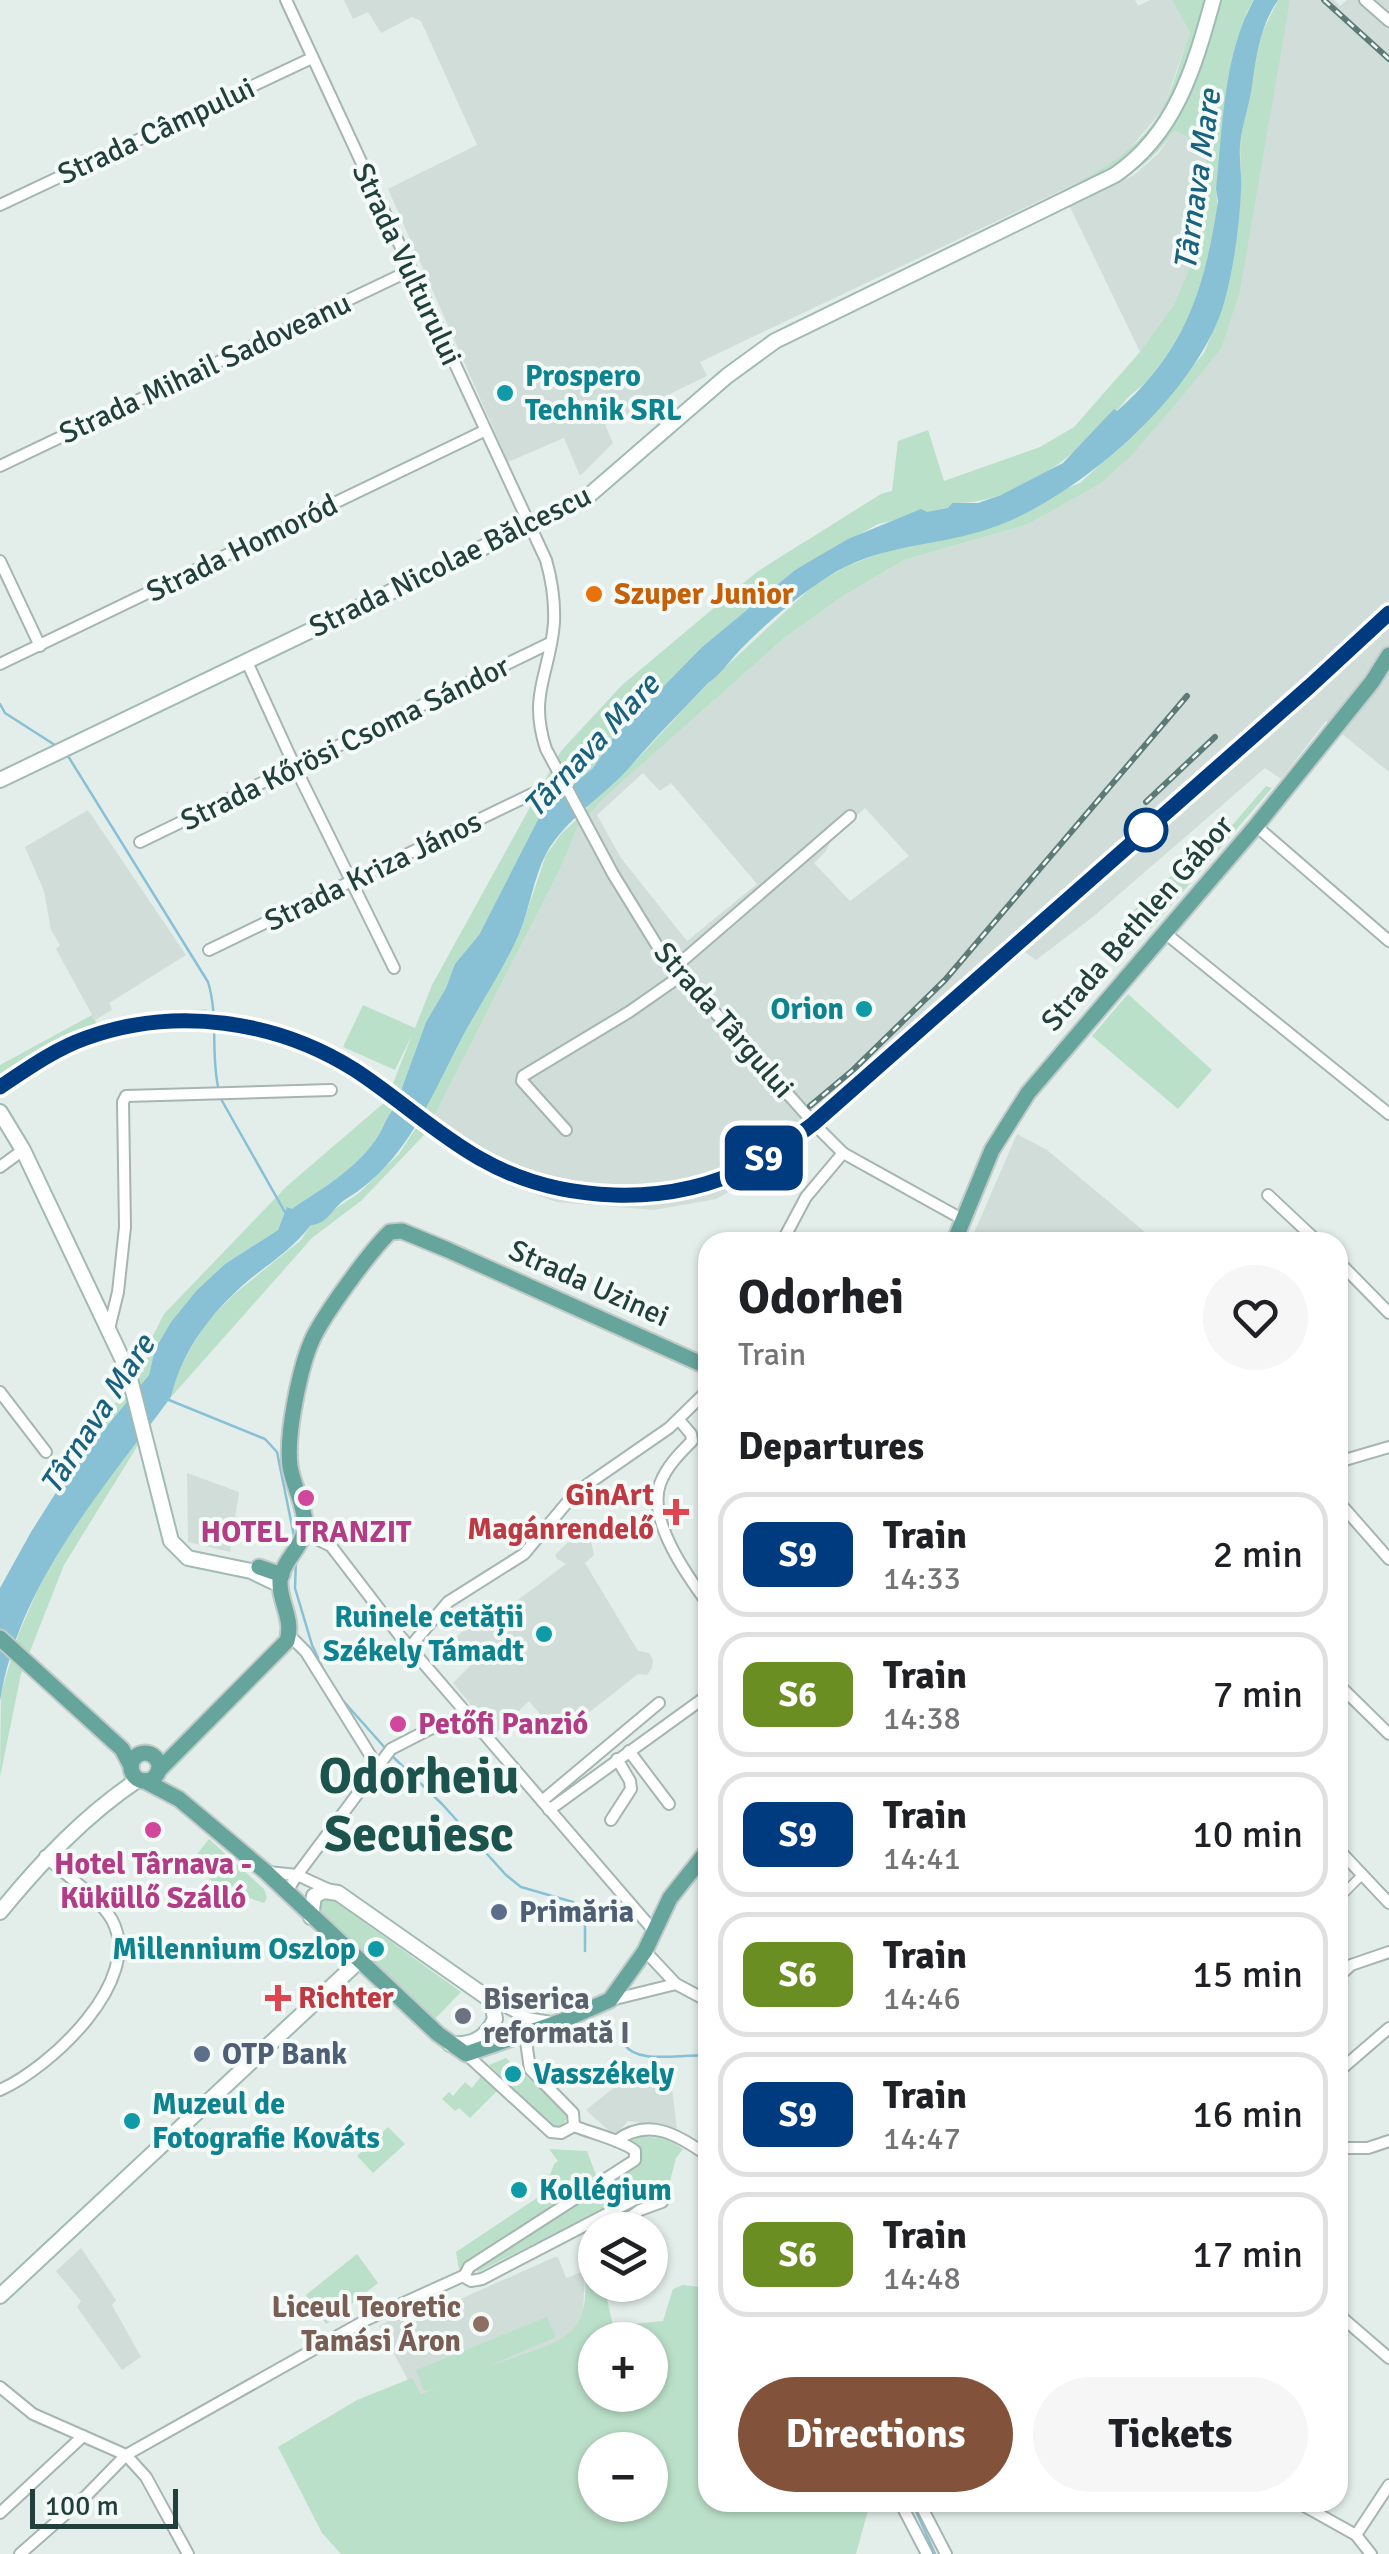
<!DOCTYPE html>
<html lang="en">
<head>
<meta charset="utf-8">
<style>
  body { margin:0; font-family:Signika,sans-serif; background:#f6f6f6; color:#202124; height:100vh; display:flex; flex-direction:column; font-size:38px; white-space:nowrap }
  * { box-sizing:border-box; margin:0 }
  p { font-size:32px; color:#757577 }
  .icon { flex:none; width:55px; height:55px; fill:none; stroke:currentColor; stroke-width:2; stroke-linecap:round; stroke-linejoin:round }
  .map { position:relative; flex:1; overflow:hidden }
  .side { position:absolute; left:698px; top:1232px; width:650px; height:1280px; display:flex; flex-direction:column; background:#fff; border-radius:30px; box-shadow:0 2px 8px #0004 }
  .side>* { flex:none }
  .badge { padding:0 20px; border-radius:15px; font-size:35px; line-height:65px }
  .tools { position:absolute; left:578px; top:2212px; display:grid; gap:20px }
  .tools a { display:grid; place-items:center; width:90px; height:90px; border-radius:50%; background:#fff; box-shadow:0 2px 8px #0004; font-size:50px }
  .scale { position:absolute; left:30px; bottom:25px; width:148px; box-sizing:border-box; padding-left:10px; border:5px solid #21403b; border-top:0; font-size:28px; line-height:35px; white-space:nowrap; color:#21403b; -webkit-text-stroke:8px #f4faf7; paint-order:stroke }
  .map>.badge { position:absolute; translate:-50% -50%; box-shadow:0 0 0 5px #fff }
  h2 { padding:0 40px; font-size:38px; line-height:90px }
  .round { display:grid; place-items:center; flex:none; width:105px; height:105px; border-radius:52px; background:#f6f6f6 }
  .headline { display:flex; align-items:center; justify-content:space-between; height:170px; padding:0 40px }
  h1 { font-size:48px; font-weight:700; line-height:75px }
  .button { display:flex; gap:20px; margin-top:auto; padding:20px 40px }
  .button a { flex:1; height:115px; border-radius:60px; background:#82533a; color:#fff; font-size:40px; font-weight:700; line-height:115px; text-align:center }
  .button a+a { background:#f6f6f6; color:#202124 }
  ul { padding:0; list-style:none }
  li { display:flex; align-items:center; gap:30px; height:125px; margin:0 20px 15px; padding:0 20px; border:5px solid #e0e0e0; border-radius:30px }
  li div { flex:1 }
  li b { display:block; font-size:38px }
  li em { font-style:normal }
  li .badge { min-width:110px; font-weight:700; text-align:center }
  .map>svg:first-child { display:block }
</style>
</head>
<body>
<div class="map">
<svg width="1389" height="2554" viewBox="0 0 1389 2554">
  <rect width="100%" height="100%" fill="#e3eeea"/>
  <g fill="#d1ddd9" fill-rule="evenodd">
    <polygon points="344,0 1135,0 1138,6 1150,0 1172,0 1190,33 1163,109 1128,151 1100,172 700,362 707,376 605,425 613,443 580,476 564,438 508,462 388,189 477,145 421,21 412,17 381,33 368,12 353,19"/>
    <path d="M1290 0H1334L1340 6 1347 0H1389V772L1326 721 1281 779 1265 768 1094 916 1036 960 1025 952 763 1173 716 1199 654 1210 556 1202 507 1184 425 1134 558 873 577 829 604 798 783 639 840 598 904 560 1026 525 1135 452 1221 349ZM643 773 660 791 671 783 757 884 687 941 621 858 597 815ZM865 808 909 856 850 901 814 863 826 851 832 838Z"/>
    <polygon points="1174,131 1209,146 1198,234 1192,262 1174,304 1140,352 1069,205 1134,175 1158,154"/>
    <polygon points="88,810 186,955 109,1003 112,1010 95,1020 56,949 60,945 51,930 44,891 25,847"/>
    <polygon points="222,1013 280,1026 354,1058 392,1086 386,1101 345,1071 286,1045 221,1034 220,1026 210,1025 208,1030 169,1029 141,1035 138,1031 67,1052 0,1094 0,1081 52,1049 92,1032 135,1022 189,1016 221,1016"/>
    <polygon points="1017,1134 1047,1150 1157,1242 970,1242"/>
    <polygon points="187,1473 239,1492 230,1552 188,1542"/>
    <polygon points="587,1523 594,1555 585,1563 638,1651 649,1653 653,1660 652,1668 647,1675 638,1674 577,1722 566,1736 558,1736 529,1701 495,1734 453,1683 475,1661 455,1638 471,1624 479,1629 566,1564 557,1559 555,1555"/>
    <polygon points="657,2077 675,2080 672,2089 677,2128 628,2121 615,2136 586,2110 616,2086"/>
    <polygon points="81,2248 116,2300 112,2305 141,2357 122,2370 77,2307 81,2301 56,2271"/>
    <polygon points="555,2257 558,2257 566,2278 585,2271 583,2314 575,2330 564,2340 421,2394 412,2379 408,2380 379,2326 399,2315 403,2321 433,2310 437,2319 441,2316 438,2309"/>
  </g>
  <g fill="#bbe0c9" fill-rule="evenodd">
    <path d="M1172 0H1254L1247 12 1216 189C1221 225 1209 276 1194 309 1184 331 1165 363 1148 380 1141 388 1131 393 1125 401 1084 449 1020 505 952 503L948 508 878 524 795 570 702 647 613 738 593 768 543 811 479 935 455 965 446 988 426 1022 395 1107C385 1118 383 1131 374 1142 352 1172 321 1189 292 1210L288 1207 278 1230 225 1264 196 1291 171 1322 155 1349 149 1375 85 1452 82 1446 141 1370 142 1357 164 1314 287 1186 386 1101 412 1035 395 1070 343 1047 363 1005 415 1028 432 985 561 751 622 685 758 571 881 494 892 491 898 441 928 430 944 481 1040 447 1074 427 1140 352 1174 304 1192 262 1209 146 1174 131C1142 175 1116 183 1069 205L1062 191C1101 171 1143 147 1163 107 1175 84 1181 57 1190 33Z"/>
    <polygon points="1278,0 1290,0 1240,291 1221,349 1180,399 1135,452 1101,483 1026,525 904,560 840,598 783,639 604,798 577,829 558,873 425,1134 362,1200 312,1238 171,1397 175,1378 188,1353 205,1324 233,1295 301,1240 311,1225 359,1193 399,1154 418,1125 434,1089 520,932 546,855 561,834 585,812 591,800 629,768 708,683 814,585 847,566 886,551 932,542 1080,483 1141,427 1204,353 1223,306 1241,188 1240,144 1255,58 1260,37"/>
    <polygon points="1266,786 1272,788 1147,933 1131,913 1195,854 1209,852"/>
    <polygon points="1128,994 1212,1070 1178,1109 1092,1036"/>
    <path d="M207 1009V1016C125 1016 68 1039 0 1081V1065L92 1015 97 1024 133 1015Z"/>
    <polygon points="151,1424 64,1565 21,1674 0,1777 1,1693 19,1633 42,1580 65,1537"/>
    <polygon points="209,1839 264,1889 267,1898 264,1903 225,1890 189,1864"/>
    <polygon points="329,1897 461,1992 433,2021 319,1915 316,1898"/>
    <polygon points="506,2058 565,2112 567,2117 563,2126 557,2128 547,2124 489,2065"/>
    <polygon points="483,2074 499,2089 470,2118 459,2108 455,2111 442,2099 449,2092 453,2096 465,2082 472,2088"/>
    <polygon points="388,2127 405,2144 373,2173 357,2156"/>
    <polygon points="643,2136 668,2139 683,2149 676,2158 669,2185 648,2188 615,2203 607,2184 642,2163 639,2151 624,2140"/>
    <polygon points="549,2149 587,2151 596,2175 459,2270 456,2252 543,2194 554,2164 558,2161"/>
    <polygon points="600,2185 609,2206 478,2272 477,2269"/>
    <polygon points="357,2254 378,2283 326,2324 306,2295"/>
    <path d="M595 2268V2285H604L613 2326 663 2321 673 2289 683 2285 707 2288 708 2502 870 2503 856 2554H341L322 2533 278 2447 357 2400 412 2378 421 2394 436 2388 424 2391 416 2370 547 2317 556 2337 486 2367C503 2362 521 2355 538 2349 582 2334 587 2316 585 2271ZM595 2340H650V2395H595ZM595 2450H650V2505H595Z"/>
  </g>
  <path fill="#88c0d5" d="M1254 0H1278C1260 26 1256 56 1252 86 1249 106 1242 126 1240 145 1239 160 1242 176 1241 191 1239 228 1234 267 1224 303 1198 393 1079 498 991 528 943 545 891 544 845 567 811 584 766 623 739 651 729 662 720 675 708 683 682 711 654 738 630 767 604 796 565 819 546 854 533 879 530 908 519 934 504 968 482 1001 464 1034 431 1095 408 1162 346 1199 333 1207 328 1224 311 1225 295 1245 279 1257 259 1272 218 1304 183 1346 171 1397 102 1491 19 1582 0 1701V1588L31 1532 69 1472 149 1375 155 1349 171 1322 196 1291 225 1264 278 1230 287 1207 292 1209C321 1189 352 1172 374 1142 383 1131 385 1118 395 1107L426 1022 446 988 455 964 479 935 543 810 593 768 613 738 702 647 795 570 848 539 921 509 927 512 948 508 952 503H978L1001 495 1063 463 1114 409 1117 411C1185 352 1205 289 1218 201L1216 189C1223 127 1223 55 1254 0Z"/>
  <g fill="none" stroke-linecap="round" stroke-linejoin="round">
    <g stroke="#88c0d5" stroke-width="2.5">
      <polyline points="0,704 5,713 58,747"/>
      <path d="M68 756 208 982C219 1017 210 1056 219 1091"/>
      <polyline points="0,1076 76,1033 171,1014 210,1014"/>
      <polyline points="221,1099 286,1214"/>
      <polyline points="169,1400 265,1439 277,1452 294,1536"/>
      <polyline points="296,1559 295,1588 312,1645 326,1675"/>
      <polyline points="338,1695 386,1749"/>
      <polyline points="391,1755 442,1804 506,1875 521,1887 573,1902 580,1908 585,1915 585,1951"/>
      <path d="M625 2045C638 2065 683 2053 708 2056"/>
      <polyline points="912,2502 935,2554"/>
    </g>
    <defs>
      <polyline id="pedestrian" points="1338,1899 1363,1874"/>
      <g id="minor">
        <path d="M286 0 546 560C552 581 555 601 554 623 550 674 528 694 546 749L613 874 661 952 820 1130 843 1153 962 1219"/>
        <polyline points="1365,0 1389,21"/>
        <polyline points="0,205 312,58"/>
        <polyline points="0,466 411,270"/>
        <polyline points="0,561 40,646"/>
        <polyline points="247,662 295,767 394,968"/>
        <polyline points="0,664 484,431"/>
        <polyline points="1256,826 1389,941"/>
        <polyline points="140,842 550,643"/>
        <polyline points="1165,933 1389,1114"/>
        <polyline points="209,950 536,792"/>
        <polyline points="674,968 850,816"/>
        <polyline points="566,1130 522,1081 523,1076 629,1012 682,975"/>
        <polyline points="0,1167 23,1150"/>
        <polyline points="1268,1195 1318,1242"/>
        <polyline points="782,1242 806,1197 843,1153"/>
        <polyline points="1338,1261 1389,1313"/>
        <polyline points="109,1329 118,1292 125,1227 123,1102 126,1096 331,1090"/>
        <polyline points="0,1392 46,1452"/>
        <path d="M679 1420 691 1434 692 1441C680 1453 666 1467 660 1484 647 1520 688 1577 708 1604"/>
        <polyline points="1338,1462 1389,1447"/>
        <polyline points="1338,1501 1389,1559"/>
        <polyline points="304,1533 331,1546 400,1636 654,1931"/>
        <polyline points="289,1635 306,1652 377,1766"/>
        <polyline points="410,1647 448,1602 524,1554 575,1493 669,1428 708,1390"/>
        <polyline points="1338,1684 1389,1734"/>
        <polyline points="629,1751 669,1804"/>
        <polyline points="542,1801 659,1703"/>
        <polyline points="549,1810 708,1695"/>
        <polyline points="611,1820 631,1789 630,1781 617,1759"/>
        <polyline points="1338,1849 1389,1903"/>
        <polyline points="268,1872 297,1875 391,1749 430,1729 472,1716"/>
        <polyline points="286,1893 297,1875 332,1891"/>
        <polyline points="645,1951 676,1984 708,2001"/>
        <polyline points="1338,1977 1351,1965 1389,1952"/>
        <polyline points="489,1998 527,2018 551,2022"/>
        <polyline points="611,2000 676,1984"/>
        <polyline points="525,2035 530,2069 573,2113 574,2126"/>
        <polyline points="466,2054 551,2132 561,2133 574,2126"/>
        <polyline points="1338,2072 1389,2028"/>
        <path d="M0 2090C50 2068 145 1980 112 1920 100 1898 64 1874 45 1856"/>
        <path d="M574 2126C591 2133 624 2141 635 2151V2160L469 2267 464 2277 471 2281 482 2279 649 2192 659 2193 663 2198 662 2202 640 2210 620 2224"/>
        <path d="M616 2141C649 2116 680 2136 708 2156"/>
        <polyline points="1338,2148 1368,2148 1389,2141"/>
        <polyline points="1338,2314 1389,2358"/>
        <polyline points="0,2387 33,2414 126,2455 146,2477 188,2554"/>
        <polyline points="900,2502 927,2554"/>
        <polyline points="919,2502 946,2554"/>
        <polyline points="1297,2502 1356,2535 1371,2554"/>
        <polyline points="0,2513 83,2436"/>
        <polyline points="1356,2535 1389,2485"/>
        <polyline points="20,2554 86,2496 126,2455 366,2320 463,2276"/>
      </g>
      <g id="secondary">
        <path d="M0 780 586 498 727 376 775 341 1115 175C1176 133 1194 68 1213 0"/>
        <polyline points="0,1112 23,1150 128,1371 171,1541 188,1558 251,1571 280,1585"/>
        <path d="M0 1912C42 1861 84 1816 139 1779"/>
        <path d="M311 1917 314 1896 324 1891 338 1893 492 2001 495 2019C486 2039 471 2046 450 2044"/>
        <polyline points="0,2296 359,1961"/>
      </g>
      <g id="primary">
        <polyline points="954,1242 992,1150 1028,1093 1256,826 1372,682 1389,655"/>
        <polyline points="259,1567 282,1575"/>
        <polyline points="0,1638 122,1749 131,1766"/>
        <circle cx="145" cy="1767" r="14"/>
        <path d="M158 1771 287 1641C294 1619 279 1602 280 1581 282 1560 305 1546 305 1525 305 1505 293 1486 290 1466 286 1434 300 1366 313 1338 325 1313 371 1250 390 1232L402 1231 448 1250 708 1367"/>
        <polyline points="145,1781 179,1799 266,1872 438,2034 466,2054 562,2021 610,2000 645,1951 670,1898 708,1850"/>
      </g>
    </defs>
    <use href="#pedestrian" stroke="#a5b6b2" stroke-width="11"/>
    <use href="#minor" stroke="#a5b6b2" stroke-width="14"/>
    <use href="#secondary" stroke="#a0bab4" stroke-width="18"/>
    <use href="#primary" stroke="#c1cac8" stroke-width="19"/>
    <use href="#pedestrian" stroke="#fff" stroke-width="8"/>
    <use href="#minor" stroke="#fff" stroke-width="10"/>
    <use href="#secondary" stroke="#fff" stroke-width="14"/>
    <use href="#primary" stroke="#65a59c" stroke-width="15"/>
    <defs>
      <g id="rail">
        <polyline points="1324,0 1389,59"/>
        <polyline points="1146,802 1215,737"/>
        <path d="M0 1087C27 1069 55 1049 86 1038 175 1006 276 1020 355 1070 398 1097 435 1133 479 1158 559 1204 668 1208 750 1166 773 1154 793 1139 813 1124L1310 686 1389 613"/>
        <polyline points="810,1106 853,1070 945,980 1187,696"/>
      </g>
    </defs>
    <use href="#rail" stroke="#5c7b77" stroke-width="6"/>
    <use href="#rail" stroke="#f4faf7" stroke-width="2.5" stroke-dasharray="8" stroke-linecap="butt"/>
  </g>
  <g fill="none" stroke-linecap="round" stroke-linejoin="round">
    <defs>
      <path id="line" d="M0 1087C27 1069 55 1049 86 1038 175 1006 276 1020 355 1070 398 1098 435 1133 479 1158 559 1204 669 1208 750 1166 773 1154 793 1139 813 1124L1310 686 1389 613"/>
    </defs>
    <use href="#line" stroke="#fff" stroke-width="22"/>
    <use href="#line" stroke="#003b80" stroke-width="15"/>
  </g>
  <g fill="#0f9aa8" stroke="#f4faf7" stroke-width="4">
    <circle cx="505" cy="393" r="10"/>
    <circle cx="864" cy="1009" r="10"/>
    <circle cx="544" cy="1634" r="10"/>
    <circle cx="376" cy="1949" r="10"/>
    <circle cx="513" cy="2074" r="10"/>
    <circle cx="132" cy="2121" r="10"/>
    <circle cx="519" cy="2190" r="10"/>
  </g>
  <circle fill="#e8710a" stroke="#f4faf7" stroke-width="4" cx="594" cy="594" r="10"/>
  <circle fill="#fff" stroke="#003b80" stroke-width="5" cx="1146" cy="830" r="20"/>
  <g fill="#d1479c" stroke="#f4faf7" stroke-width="4">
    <circle cx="306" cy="1498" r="10"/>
    <circle cx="398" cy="1724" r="10"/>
    <circle cx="153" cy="1830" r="10"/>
  </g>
  <g fill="#e0444e" stroke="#f4faf7" stroke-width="4">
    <path d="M671 1497h10v10h10v10h-10v10h-10v-10h-10v-10h10z"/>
    <path d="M273 1983h10v10h10v10h-10v10h-10v-10h-10v-10h10z"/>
  </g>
  <g fill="#5c6f8a" stroke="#f4faf7" stroke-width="4">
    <circle cx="499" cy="1912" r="10"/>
    <circle cx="202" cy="2054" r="10"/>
  </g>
  <circle fill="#6b7280" stroke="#f4faf7" stroke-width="4" cx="463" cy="2016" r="10"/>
  <circle fill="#8d6e63" stroke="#f4faf7" stroke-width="4" cx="481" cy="2324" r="10"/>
  <g text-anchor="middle" stroke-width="8" stroke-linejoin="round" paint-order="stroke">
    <g font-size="30" fill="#21403b" stroke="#f4faf7">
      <text transform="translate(156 131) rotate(-25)" y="10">Strada Câmpului</text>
      <text transform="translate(407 264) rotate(65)" y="10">Strada Vulturului</text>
      <text transform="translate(205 368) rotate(-25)" y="10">Strada Mihail Sadoveanu</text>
      <text transform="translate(242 548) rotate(-26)" y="10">Strada Homoród</text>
      <text transform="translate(450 561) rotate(-26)" y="10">Strada Nicolae Bălcescu</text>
      <text transform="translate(345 743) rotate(-26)" y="10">Strada Kőrösi Csoma Sándor</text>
      <text transform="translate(373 871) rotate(-26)" y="10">Strada Kriza János</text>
      <text transform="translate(1137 923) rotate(-49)" y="10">Strada Bethlen Gábor</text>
      <text transform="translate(724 1020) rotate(49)" y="10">Strada Târgului</text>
      <text transform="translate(589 1283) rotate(24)" y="10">Strada Uzinei</text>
    </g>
    <g font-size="30" font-weight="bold" fill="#0d838f" stroke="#f4faf7" text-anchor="start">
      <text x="525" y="386">Prospero<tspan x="525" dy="34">Technik SRL</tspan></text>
      <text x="844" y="1019" text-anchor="end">Orion</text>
      <text x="524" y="1627" text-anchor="end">Ruinele cetății<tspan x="524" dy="34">Székely Támadt</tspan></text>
      <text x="356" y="1959" text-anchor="end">Millennium Oszlop</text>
      <text x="533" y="2084">Vasszékely</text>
      <text x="152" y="2114">Muzeul de<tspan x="152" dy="34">Fotografie Kováts</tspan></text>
      <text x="539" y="2200">Kollégium</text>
    </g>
    <g font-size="30" font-weight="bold" fill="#c56008" stroke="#f4faf7" text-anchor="start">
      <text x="614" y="604">Szuper Junior</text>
    </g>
    <g font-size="30" font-weight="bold" fill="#be3a42" stroke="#f4faf7" text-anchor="end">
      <text x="654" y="1505">GinArt<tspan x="654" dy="34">Magánrendelő</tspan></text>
      <text x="298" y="2008" text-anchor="start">Richter</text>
    </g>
    <g font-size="30" font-weight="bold" fill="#b23c85" stroke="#f4faf7">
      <text x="306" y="1542">HOTEL TRANZIT</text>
      <text x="418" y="1734" text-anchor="start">Petőfi Panzió</text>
      <text x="153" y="1874">Hotel Târnava -<tspan x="153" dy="34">Küküllő Szálló</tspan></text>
    </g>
    <g font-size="30" font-weight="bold" fill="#4e5e75" stroke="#f4faf7" text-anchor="start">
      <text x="519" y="1922">Primăria</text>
      <text x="222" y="2064">OTP Bank</text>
    </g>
    <g font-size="30" font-weight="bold" fill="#5b616d" stroke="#f4faf7" text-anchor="start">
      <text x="483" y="2009">Biserica<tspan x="483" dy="34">reformată I</tspan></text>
    </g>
    <g font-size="30" font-weight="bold" fill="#785e54" stroke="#f4faf7" text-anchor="end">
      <text x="461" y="2317">Liceul Teoretic<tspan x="461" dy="34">Tamási Áron</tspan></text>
    </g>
    <g font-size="32" font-style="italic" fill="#18627f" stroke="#f4faf7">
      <text transform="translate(1197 180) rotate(-82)" y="11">Târnava Mare</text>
      <text transform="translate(591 745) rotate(-47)" y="11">Târnava Mare</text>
      <text transform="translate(97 1414) rotate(-57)" y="11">Târnava Mare</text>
    </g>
    <g font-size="50" font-weight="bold" fill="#1c534c" stroke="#f4faf7">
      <text x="419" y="1793">Odorheiu<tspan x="419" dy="58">Secuiesc</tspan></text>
    </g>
  </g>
</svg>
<div class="tools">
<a><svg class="icon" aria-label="layers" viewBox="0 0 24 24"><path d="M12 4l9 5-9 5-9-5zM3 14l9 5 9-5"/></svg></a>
<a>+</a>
<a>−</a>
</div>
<div class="scale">100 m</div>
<b class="badge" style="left:764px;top:1158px;background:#003b80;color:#fff">S9</b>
<section class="side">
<div class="headline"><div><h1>Odorhei</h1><p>Train</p></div><a class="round"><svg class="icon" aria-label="heart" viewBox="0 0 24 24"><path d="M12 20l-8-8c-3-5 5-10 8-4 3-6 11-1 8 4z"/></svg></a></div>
<h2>Departures</h2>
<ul>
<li><span class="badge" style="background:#003b80;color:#fff">S9</span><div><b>Train</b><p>14:33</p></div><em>2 min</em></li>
<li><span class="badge" style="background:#6b8e23;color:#fff">S6</span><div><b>Train</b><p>14:38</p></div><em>7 min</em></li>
<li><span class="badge" style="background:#003b80;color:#fff">S9</span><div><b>Train</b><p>14:41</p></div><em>10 min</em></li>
<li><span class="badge" style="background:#6b8e23;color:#fff">S6</span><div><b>Train</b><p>14:46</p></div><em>15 min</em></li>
<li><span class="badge" style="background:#003b80;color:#fff">S9</span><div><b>Train</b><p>14:47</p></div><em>16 min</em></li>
<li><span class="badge" style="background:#6b8e23;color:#fff">S6</span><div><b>Train</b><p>14:48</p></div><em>17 min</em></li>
</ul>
<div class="button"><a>Directions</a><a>Tickets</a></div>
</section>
</div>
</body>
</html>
